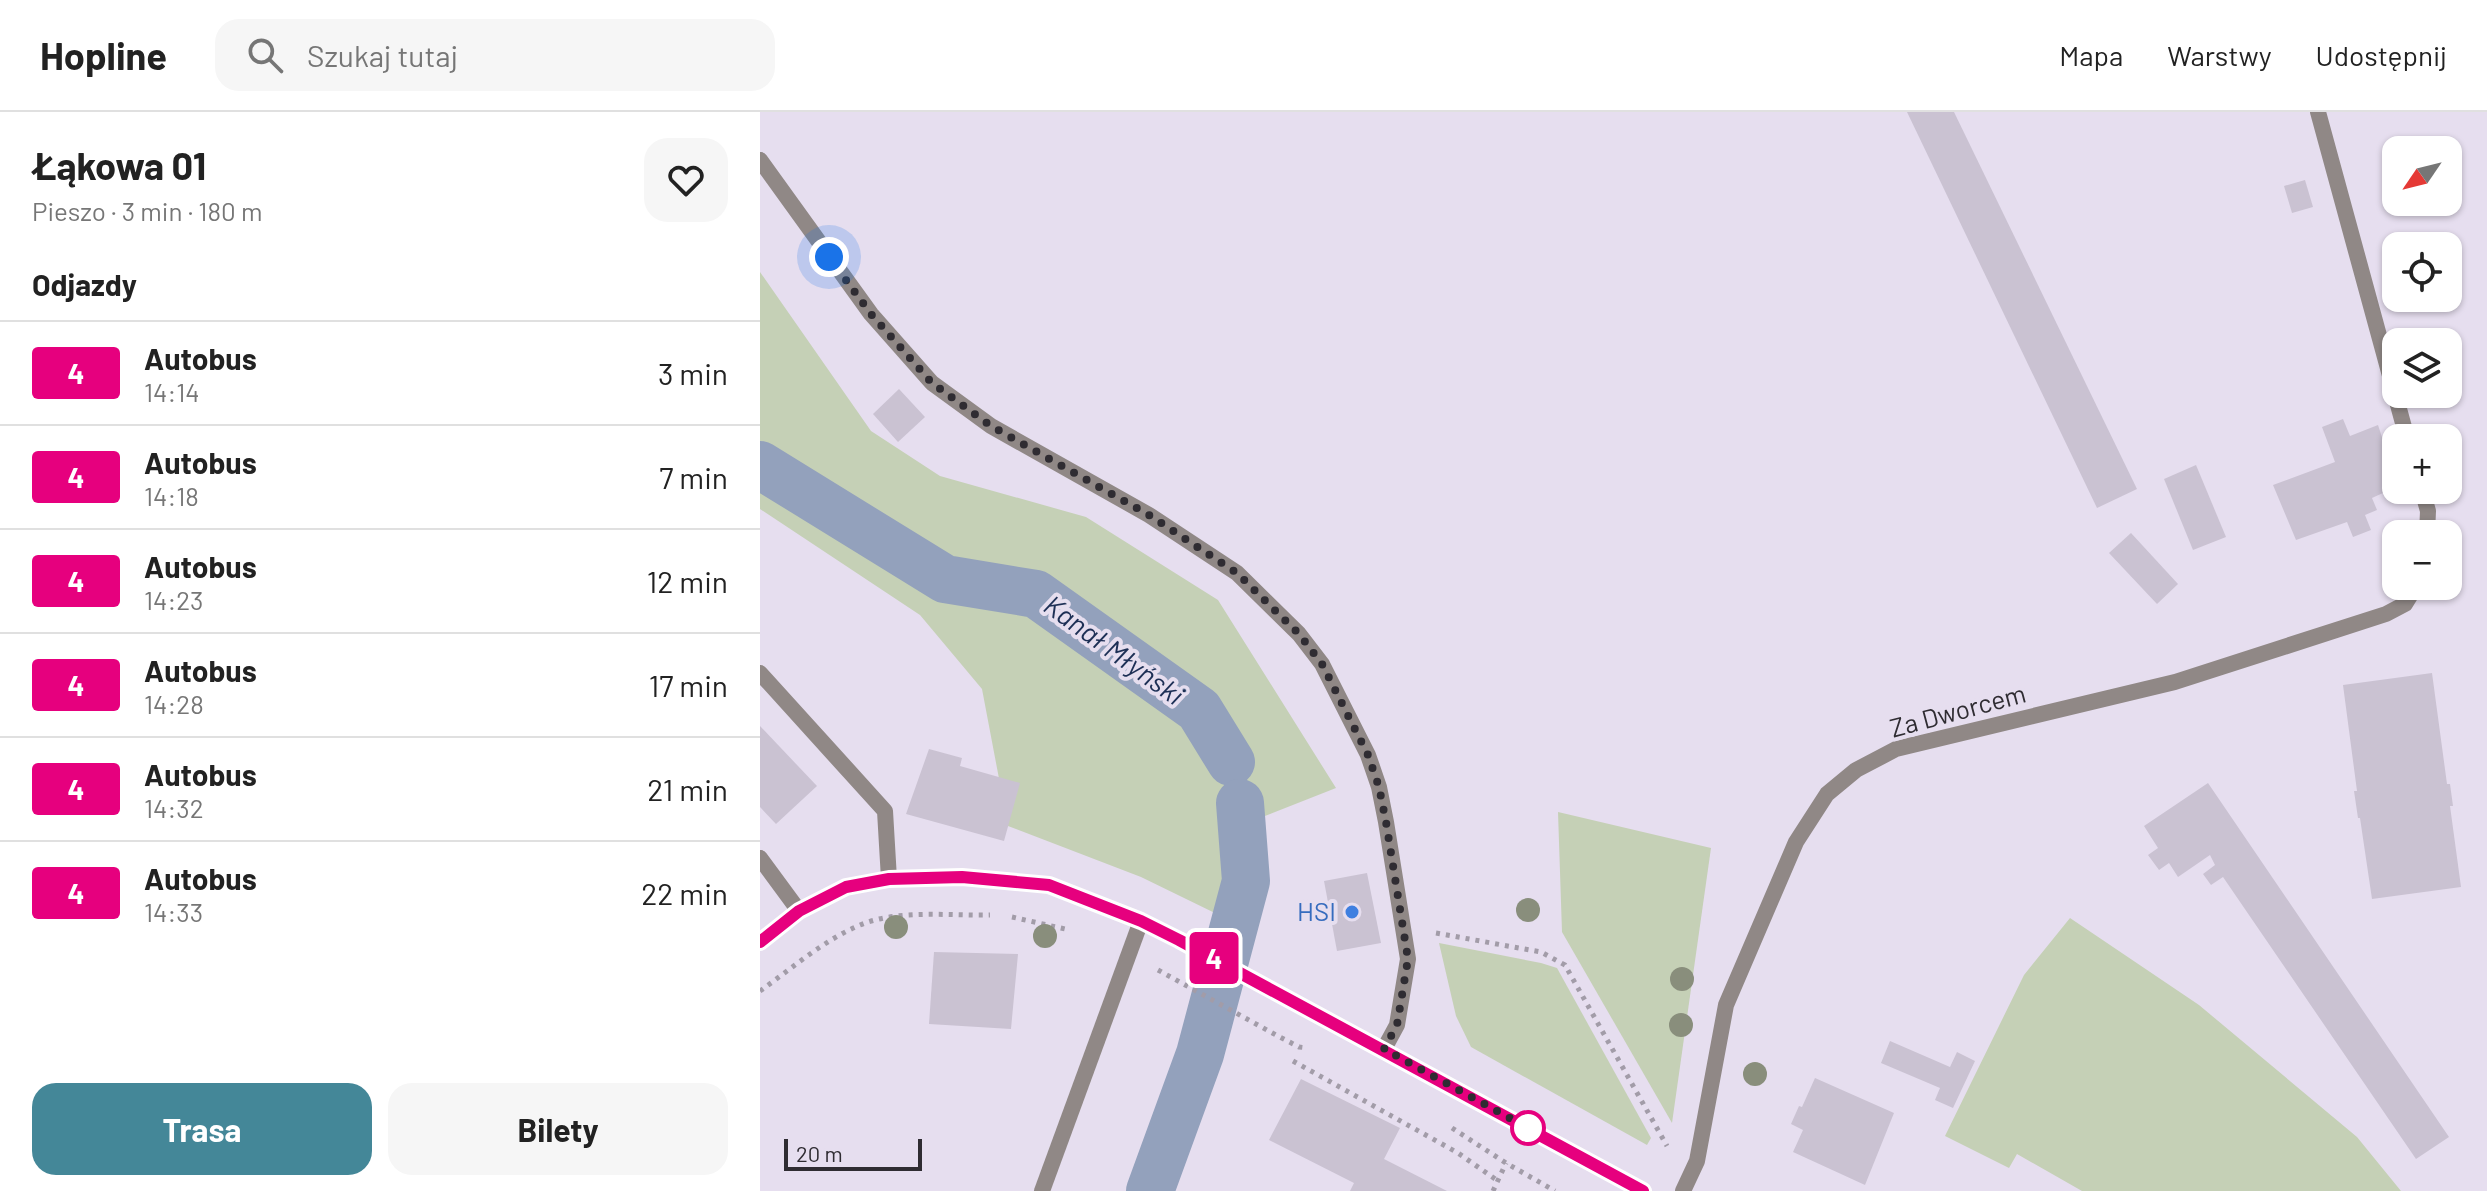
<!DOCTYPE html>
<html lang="pl">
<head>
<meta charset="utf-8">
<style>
  body { margin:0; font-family:Barlow,sans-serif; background:#f6f6f6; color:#222; height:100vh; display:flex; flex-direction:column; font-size:30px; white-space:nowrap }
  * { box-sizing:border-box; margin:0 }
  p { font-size:26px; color:#767676 }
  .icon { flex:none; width:44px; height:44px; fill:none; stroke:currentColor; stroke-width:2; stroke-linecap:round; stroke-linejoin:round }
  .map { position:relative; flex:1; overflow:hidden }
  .details { display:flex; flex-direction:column; background:#fff; width:760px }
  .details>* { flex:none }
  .badge { padding:0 16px; border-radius:6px; font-size:28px; line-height:52px }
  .needle { width:52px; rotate:235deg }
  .fabs { position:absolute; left:1622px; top:24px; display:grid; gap:16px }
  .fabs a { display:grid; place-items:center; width:80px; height:80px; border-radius:16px; background:#fff; box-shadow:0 2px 6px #0004; font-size:40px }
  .scale { position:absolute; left:24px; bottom:20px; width:138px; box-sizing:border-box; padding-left:8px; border:4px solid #2f2c32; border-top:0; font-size:22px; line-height:28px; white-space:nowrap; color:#2f2c32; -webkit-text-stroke:6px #e6deef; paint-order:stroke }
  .you { position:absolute; width:40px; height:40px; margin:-20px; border:6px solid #fff; border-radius:50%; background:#1a73e8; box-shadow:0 0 0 12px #1a73e833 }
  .map>.badge { position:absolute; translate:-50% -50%; box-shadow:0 0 0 4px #fff }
  h2 { padding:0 32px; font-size:30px; line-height:72px }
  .round { display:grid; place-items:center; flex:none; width:84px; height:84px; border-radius:24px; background:#f6f6f6 }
  .summary { display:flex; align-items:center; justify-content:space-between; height:136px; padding:0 32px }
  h1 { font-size:38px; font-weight:700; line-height:60px }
  .primary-button { display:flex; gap:16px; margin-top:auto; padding:16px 32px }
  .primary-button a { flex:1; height:92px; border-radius:24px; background:#448798; color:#fff; font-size:32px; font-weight:700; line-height:92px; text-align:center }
  .primary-button a+a { background:#f6f6f6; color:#222 }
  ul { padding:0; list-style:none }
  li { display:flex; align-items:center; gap:24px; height:104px; padding:0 32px; border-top:2px solid #e0e0e0 }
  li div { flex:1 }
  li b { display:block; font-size:30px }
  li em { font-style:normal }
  li .badge { min-width:88px; font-weight:700; text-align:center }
  header { display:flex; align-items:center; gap:48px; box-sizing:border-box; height:112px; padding:0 40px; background:#fff; border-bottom:2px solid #e0e0e0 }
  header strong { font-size:38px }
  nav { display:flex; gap:44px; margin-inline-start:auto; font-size:28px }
  .search { width:560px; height:72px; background:#f6f6f6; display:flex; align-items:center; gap:20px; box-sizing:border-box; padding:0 28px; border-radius:24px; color:#767676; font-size:30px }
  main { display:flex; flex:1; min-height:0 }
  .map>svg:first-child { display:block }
</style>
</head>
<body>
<header>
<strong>Hopline</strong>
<div class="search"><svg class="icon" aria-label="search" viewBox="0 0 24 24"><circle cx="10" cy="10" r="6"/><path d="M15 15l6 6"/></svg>Szukaj tutaj</div>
<nav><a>Mapa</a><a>Warstwy</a><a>Udostępnij</a></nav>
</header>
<main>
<section class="details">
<div class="summary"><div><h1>Łąkowa 01</h1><p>Pieszo · 3 min · 180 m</p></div><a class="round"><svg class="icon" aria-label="heart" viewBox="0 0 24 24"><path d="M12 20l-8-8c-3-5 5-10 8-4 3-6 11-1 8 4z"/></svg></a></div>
<h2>Odjazdy</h2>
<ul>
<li><span class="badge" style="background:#e6007e;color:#fff">4</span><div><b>Autobus</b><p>14:14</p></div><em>3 min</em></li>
<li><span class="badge" style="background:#e6007e;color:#fff">4</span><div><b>Autobus</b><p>14:18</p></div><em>7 min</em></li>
<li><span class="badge" style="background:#e6007e;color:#fff">4</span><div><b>Autobus</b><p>14:23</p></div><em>12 min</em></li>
<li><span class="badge" style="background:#e6007e;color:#fff">4</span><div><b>Autobus</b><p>14:28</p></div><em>17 min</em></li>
<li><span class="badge" style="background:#e6007e;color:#fff">4</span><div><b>Autobus</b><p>14:32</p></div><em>21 min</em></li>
<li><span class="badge" style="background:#e6007e;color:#fff">4</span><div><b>Autobus</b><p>14:33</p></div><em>22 min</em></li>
</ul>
<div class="primary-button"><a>Trasa</a><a>Bilety</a></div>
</section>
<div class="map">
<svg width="1727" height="1079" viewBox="0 0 1727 1079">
  <rect width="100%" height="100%" fill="#e6deef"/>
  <g fill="#c5d0b6">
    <polygon points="0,160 111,319 180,364 326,405 458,488 576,676 492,709 461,804 381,765 248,714 222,577 160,503 0,397"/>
    <polygon points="798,700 951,736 912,1011 802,820"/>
    <polygon points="1310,806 1439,893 1597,1025 1641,1079 1322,1079 1257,1042 1249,1056 1185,1024 1264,863"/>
    <polygon points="679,831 781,851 797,856 891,1026 887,1033 711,935 696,904"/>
  </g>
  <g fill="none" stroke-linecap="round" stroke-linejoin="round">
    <g stroke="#93a1bc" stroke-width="48">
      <polyline points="0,353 185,467 276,482 439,598 471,650"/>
      <polyline points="390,1079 440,942 486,769 480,691"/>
    </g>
  </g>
  <g fill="#cac2d2">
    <polygon points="1147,0 1194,0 1377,377 1337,396"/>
    <polygon points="1545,68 1553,95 1532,101 1524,74"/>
    <polygon points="139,277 165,305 138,330 113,302"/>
    <polygon points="1583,307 1590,324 1618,313 1636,368 1636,375 1612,386 1617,398 1605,403 1611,418 1593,425 1587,410 1536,428 1513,373 1575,350 1562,315"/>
    <polygon points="1436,353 1466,425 1433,438 1404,367"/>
    <polygon points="1371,421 1418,472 1397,492 1349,441"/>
    <polygon points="1672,561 1687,672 1690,672 1693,694 1690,694 1701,775 1612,787 1600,706 1598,706 1594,679 1597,679 1583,573"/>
    <polygon points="0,614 57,674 16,712 0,695"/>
    <polygon points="169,637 202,646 200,654 260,671 244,729 146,702"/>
    <polygon points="1448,671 1689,1025 1656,1047 1463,765 1451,773 1443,762 1455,753 1450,743 1418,765 1409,751 1399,758 1388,743 1398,736 1384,714"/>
    <polygon points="607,761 621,831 577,839 564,769"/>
    <polygon points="174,840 258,842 251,917 169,912"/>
    <polygon points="1130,929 1190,955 1197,940 1215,949 1193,996 1175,988 1180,976 1121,951"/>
    <polygon points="1055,966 1134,1001 1105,1073 1033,1040 1043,1018 1031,1012 1039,994 1042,995"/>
    <polygon points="541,967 640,1016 624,1047 687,1079 590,1079 594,1071 509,1028"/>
  </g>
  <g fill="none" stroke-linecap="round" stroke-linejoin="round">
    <g stroke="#a29ca8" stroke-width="5" stroke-dasharray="4 6" stroke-linecap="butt">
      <polyline points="252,805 305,817"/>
      <polyline points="676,821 781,840 805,853 907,1034"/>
      <polyline points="398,858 516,923 539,935 548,936"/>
      <path d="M0 879C31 857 64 828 100 813 138 797 189 804 230 803"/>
      <polyline points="533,949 698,1041 738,1069"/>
      <polyline points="692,1016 746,1051 795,1079"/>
      <polyline points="733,1079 746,1051"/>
    </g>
    <g stroke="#908886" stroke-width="16">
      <polyline points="0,48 111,202 172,271 231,314 389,403 477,461 539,522 562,552 608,643 619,675 626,710 648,847 637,913 624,937"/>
      <polyline points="0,561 125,699 129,767"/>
      <polyline points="0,746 39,799"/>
      <polyline points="282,1079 381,809"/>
    </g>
    <g stroke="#908886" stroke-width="16">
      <polyline points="1558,0 1647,326"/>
      <polyline points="1662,378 1668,399 1667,422"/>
      <polyline points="923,1079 937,1049 966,893 1036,730 1067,682 1096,658 1136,637 1415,570 1626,502 1645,492 1656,474"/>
    </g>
    <polyline stroke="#908886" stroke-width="16" points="0,830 39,799 86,775 129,767 202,765 289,773 381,809 419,828 883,1079"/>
  </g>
  <g fill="#898e7c">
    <circle cx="768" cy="798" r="12"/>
    <circle cx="136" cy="815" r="12"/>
    <circle cx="285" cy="824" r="12"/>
    <circle cx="922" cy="867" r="12"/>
    <circle cx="921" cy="913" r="12"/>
    <circle cx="995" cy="962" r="12"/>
  </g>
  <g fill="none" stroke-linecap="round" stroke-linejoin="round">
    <defs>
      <polyline id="line" points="0,830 39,799 86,775 129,767 202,765 289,773 381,809 419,828 883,1079"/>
    </defs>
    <use href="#line" stroke="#fff" stroke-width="18"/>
    <use href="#line" stroke="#e6007e" stroke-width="12"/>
    <polyline stroke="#2f2c32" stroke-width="8" stroke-dasharray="0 14.4" points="69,145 111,202 172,271 231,314 389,403 477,461 539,522 562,552 608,643 619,675 626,710 648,847 637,913 624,937 768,1016"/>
  </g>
  <circle fill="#3f7fe0" stroke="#e6deef" stroke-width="3" cx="592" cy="800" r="8"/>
  <circle fill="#fff" stroke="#e6007e" stroke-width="4" cx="768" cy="1016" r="16"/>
  <g text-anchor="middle" stroke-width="8" stroke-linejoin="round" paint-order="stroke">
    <g font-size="26" fill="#2f2c32" stroke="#e6deef">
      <text transform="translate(1198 599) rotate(-15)" y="9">Za Dworcem</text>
    </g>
    <g font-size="26" fill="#366cbe" stroke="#e6deef" text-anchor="end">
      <text x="576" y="809">HSI</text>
    </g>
    <g font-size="28" font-style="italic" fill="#1d2f55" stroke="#e6deef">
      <text transform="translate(354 538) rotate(36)" y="10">Kanał Młyński</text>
    </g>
  </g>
</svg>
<div class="fabs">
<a><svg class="needle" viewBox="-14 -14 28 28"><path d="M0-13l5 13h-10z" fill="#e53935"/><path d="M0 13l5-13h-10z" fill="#767676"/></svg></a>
<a><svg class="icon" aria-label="locate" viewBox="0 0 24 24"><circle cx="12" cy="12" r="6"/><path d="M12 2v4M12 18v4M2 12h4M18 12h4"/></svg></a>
<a><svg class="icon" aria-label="layers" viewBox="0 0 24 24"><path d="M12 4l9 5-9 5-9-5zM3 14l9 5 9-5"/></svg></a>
<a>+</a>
<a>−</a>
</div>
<div class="scale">20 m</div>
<div class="you" style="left:69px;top:145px"></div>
<b class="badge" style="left:454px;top:846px;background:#e6007e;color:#fff">4</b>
</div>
</main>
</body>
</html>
